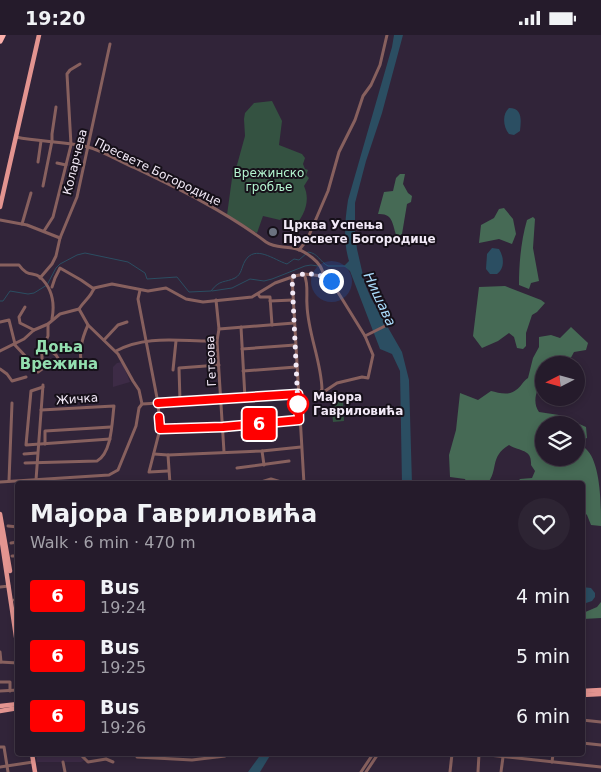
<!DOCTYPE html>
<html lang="en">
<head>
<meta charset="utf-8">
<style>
  body { margin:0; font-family:"DejaVu Sans",sans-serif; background:#2d2433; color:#f1f3f6; height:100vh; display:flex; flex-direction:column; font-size:19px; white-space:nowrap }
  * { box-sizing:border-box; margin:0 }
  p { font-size:16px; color:#a3a1a9 }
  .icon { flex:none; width:28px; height:28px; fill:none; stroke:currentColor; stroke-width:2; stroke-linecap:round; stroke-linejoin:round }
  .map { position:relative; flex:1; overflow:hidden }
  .drawer { position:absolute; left:15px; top:446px; width:570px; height:275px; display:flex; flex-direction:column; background:#251b2b; border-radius:5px; box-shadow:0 2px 8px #0003,0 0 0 1px #423947 }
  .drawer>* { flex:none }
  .badge { padding:0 10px; border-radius:4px; font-size:18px; line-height:32px }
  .needle { width:32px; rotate:264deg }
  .buttons { position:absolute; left:535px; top:321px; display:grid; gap:10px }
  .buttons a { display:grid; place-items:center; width:50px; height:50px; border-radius:50%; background:#251b2b; box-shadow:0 2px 8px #0003,0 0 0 1px #423947; font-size:25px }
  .you { position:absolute; width:25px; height:25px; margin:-12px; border:4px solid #fff; border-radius:50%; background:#1a73e8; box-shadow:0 0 0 8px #1a73e833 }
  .map>.badge { position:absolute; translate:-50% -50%; box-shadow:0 0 0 2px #fff }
  .round { display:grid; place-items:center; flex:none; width:52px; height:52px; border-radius:26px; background:#2d2433 }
  .headline { display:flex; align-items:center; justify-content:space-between; height:85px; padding:0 15px }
  h1 { font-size:24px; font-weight:800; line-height:38px }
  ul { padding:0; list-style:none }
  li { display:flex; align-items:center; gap:15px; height:60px; padding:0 15px }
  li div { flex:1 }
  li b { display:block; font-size:19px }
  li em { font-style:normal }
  li .badge { min-width:55px; font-weight:700; text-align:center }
  .status { display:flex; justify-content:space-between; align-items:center; height:35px; padding:0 25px; background:#251b2b; direction:ltr }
  .status svg { height:14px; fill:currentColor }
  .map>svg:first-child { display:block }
</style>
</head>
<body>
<div class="status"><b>19:20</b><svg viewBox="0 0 49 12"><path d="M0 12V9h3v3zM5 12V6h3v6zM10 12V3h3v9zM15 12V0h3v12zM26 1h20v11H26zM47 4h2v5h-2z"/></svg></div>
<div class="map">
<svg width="601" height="737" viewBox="0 0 601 737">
  <rect width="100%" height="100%" fill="#312439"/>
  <g fill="#3d2b46">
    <polygon points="122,327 130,347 113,352 113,332 117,328"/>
    <polygon points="36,719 95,719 86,720 86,725 81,727 37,727"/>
  </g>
  <g fill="#345241">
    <path d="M272 66 282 86 279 110 302 119 305 123 303 129 305 134 308 135 306 140 309 143 304 151C311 166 304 182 293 193L282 183 280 185 263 181 257 198 227 180 233 136 237 130 245 101 244 84 245 78 254 68Z"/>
    <polygon points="343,366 344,386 333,387 331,367"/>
  </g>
  <g fill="#466a55">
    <path d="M400 139H405L403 149 408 158 412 161 411 167 407 169 402 199 397 202C392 190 394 178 378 179L384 157 393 156 396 143Z"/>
    <polygon points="504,173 513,184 516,199 512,209 499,204 479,208 481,190 494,183 499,174"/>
    <path d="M533 182 535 184 533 213 539 246 531 248 529 254 519 250C519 228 521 206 527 185Z"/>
    <polygon points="505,251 541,265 545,268 537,277 532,280 526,298 526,311 523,314 517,313 514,302 509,298 498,306 482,313 473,301 479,252"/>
    <path d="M571 292 588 308 586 315 574 317 567 330H544V345C536 353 532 368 539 377L559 380 586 392 587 403 581 405 576 401V390H544V394L539 395C532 409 544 412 544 422H576V418L580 413H585C601 426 601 469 601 491L591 490 587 480 583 476 582 449H516L520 444 532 443 535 436 531 430C532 414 521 417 509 410 489 422 499 435 487 449H467L465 444 450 442 449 420 456 395 460 358 478 365 491 356C499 358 509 361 516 355 521 352 523 346 528 343L533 323 539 312V302L551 300 560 303Z"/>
    <polygon points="601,567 601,583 583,584 583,578 597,572"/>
  </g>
  <g fill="#2b4e62">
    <path d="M394 0H403L382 78 366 126 355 168V199L357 214 365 249 371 263 402 317 409 345 412 449H402L400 336 392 319 380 314 350 236 344 231 349 226C343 206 345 185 348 165L392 12Z"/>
    <path d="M509 73C523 73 521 86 520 96L514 100 509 99C503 92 502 79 509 73Z"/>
    <path d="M492 213 499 214C504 222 505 233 497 239H490L486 234 487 219Z"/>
    <polygon points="582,552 591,553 595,558 595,562 592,566 583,569"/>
    <polygon points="261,719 271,719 260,737 248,737"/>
  </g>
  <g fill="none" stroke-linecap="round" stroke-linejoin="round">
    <g stroke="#2b4e62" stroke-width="1">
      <polyline points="212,256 232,253 250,244 264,246 272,244 305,231 311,230 318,231"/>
      <path d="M0 266H3L10 256 28 259 34 258 47 250 56 233 60 229 77 220 85 218 128 227 145 238 147 244 177 242 189 257 211 256C220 244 225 248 235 243 242 239 241 233 245 226 255 209 274 225 287 229L294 224 299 225 308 217C318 218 320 227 328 231H345"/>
    </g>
    <g stroke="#87605e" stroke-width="3">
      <path d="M16 102C39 107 64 106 88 112 103 116 119 126 133 132 179 154 225 176 266 207 275 213 281 211 292 213 303 214 324 228 323 241"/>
      <polyline points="38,127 41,106"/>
      <polyline points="57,128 66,130"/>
      <polyline points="43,151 52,106 52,99 56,72"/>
      <polyline points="0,185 27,190 60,203"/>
      <polyline points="22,189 31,158"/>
      <polyline points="44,196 53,182 71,110 67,39 70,35 80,29"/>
      <polyline points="299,215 307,205 328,156 339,117 355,85 363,61 371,50 380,30 387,0"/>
      <path d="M0 230H19C28 243 33 236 40 242 52 253 55 268 52 284"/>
      <path d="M304 239C309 250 306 259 307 270 308 299 321 325 322 354L321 356 322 358 337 348 362 342 368 343 373 320 365 301"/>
      <polyline points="292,242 304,449"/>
      <polyline points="40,243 52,229 56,221 60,203 77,162 110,9"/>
      <polyline points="52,252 55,243 60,233 81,245 94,254"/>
      <polyline points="140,255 138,264 158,368 160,394 149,437 168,436"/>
      <polyline points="258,259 260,262 270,262 272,290"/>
      <polyline points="216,265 219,294 217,306 224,417"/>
      <polyline points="270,266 293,265"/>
      <polyline points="25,272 19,282 20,288 34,295"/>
      <polyline points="79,274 88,290 118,319 133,346 139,355 142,369"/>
      <polyline points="0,287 9,285 15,309"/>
      <polyline points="241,292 245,363"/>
      <polyline points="219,294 294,288"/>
      <polyline points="104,305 118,290 127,287"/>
      <polyline points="14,309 29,325"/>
      <polyline points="44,310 56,320 62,330 67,331"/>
      <polyline points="242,314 295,310"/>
      <path d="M0 316 24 304 34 295 48 289 60 279 79 274C84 266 91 262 94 253L112 249 148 256 166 253 186 264 203 267 252 262 275 248 295 241 304 239 323 241 331 246 365 301 391 288"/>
      <path d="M116 316C147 299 183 307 217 306"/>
      <path d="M82 330C78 316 82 303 88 290"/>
      <polyline points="0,334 7,339 12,346 26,342"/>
      <polyline points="173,335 176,306"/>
      <polyline points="243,336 296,332"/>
      <polyline points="38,337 42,334 42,315 48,301 48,289"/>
      <polyline points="43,352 31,356 26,410 110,404"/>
      <polyline points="180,366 179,333 219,330"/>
      <polyline points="160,394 223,392 299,385"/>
      <polyline points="45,409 45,396 111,392"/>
      <polyline points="262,416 264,430"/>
      <polyline points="24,419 37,418"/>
      <polyline points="154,419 168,420 262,416 301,412"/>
      <polyline points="168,420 170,449"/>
      <path d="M25 428 97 426C112 418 112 386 114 371L41 375"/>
      <polyline points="237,433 289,426"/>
      <polyline points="36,445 43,350"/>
      <polyline points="9,446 12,368"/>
      <polyline points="0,447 109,440 118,435 136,391 139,373 142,369 245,363 298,359"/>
      <polyline points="254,449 271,444 288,449"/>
      <polyline points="8,491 18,492"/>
      <polyline points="11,508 18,507"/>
      <polyline points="12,521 18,521"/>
      <polyline points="0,552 9,551"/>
      <polyline points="14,565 18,565"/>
      <polyline points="0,617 1,627"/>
      <polyline points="0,627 18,628"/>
      <polyline points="0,647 10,647 10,656"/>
      <polyline points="0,656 18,655"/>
      <polyline points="582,685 601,687"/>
      <polyline points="582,708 601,710"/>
      <polyline points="0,712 4,712 8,737"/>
      <polyline points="137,719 137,722 192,725 225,721 227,719"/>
      <polyline points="479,719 601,732"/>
      <polyline points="82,721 88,727 106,724 113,727"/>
      <polyline points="63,727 65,737"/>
      <polyline points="552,727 553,719"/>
      <polyline points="0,732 33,727"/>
      <polyline points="361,737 373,719"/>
      <polyline points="366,737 378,719"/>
      <polyline points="450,737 452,719"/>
      <polyline points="478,737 479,719"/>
      <polyline points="501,737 503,722"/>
    </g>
    <g stroke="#e39490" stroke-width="4.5">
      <polyline points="0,172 39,0"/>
      <polyline points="0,479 10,536"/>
      <polyline points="0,494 18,615"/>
      <polyline points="582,656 601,655"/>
      <polyline points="582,660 601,659"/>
      <polyline points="0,671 18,669"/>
      <polyline points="0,676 18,673"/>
      <polyline points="32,719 35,737"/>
    </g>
    <polyline stroke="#fcb0ab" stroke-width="5.5" points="0,6 3,0"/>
  </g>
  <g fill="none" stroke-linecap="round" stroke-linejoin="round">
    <defs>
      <polyline id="line" points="158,368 298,359 299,385 223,392 160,394 159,382"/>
    </defs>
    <use href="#line" stroke="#fff" stroke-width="11"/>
    <use href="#line" stroke="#f00" stroke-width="8"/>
    <path stroke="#f2e9f7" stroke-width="5" stroke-dasharray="0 9" d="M298 369V372L292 242C302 237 322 238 331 246"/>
  </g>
  <circle fill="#6b7280" stroke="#161019" stroke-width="2" cx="273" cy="197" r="5"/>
  <circle fill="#fff" stroke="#f00" stroke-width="2.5" cx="298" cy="369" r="10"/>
  <g text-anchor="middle" stroke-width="4" stroke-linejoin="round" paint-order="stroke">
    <g font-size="12" fill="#f2e9f7" stroke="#161019">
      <text transform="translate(75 127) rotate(-76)" y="4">Коларчева</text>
      <text transform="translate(158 137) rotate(26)" y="4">Пресвете Богородице</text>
      <text transform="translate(211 326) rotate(-92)" y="4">Гетеова</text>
      <text transform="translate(77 364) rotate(-4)" y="4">Жичка</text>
    </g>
    <g font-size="12" fill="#b4f5d0" stroke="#161019">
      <text x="269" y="142">Врежинско<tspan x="269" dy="14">гробље</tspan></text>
    </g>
    <g font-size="12" font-weight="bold" fill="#f2e9f7" stroke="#161019" text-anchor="start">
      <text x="283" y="194">Црква Успења<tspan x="283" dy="14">Пресвете Богородице</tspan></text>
    </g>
    <g font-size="12" font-weight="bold" fill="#f2e9f7" stroke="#161019" text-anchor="start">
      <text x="313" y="366">Мајора<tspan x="313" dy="14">Гавриловића</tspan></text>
    </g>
    <g font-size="14" font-style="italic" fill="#aadbfa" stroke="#161019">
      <text transform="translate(380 264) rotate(65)" y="5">Нишава</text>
    </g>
    <g font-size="15" font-weight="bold" fill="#93deaf" stroke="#161019">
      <text x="59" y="317">Доња<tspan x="59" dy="17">Врежина</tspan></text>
    </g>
  </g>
</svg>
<div class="buttons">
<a><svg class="needle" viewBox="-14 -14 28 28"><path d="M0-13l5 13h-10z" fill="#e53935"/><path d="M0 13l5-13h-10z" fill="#a3a1a9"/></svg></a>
<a><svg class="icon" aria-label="layers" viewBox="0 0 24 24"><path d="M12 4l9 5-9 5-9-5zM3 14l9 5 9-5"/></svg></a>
</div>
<div class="you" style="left:331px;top:246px"></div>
<b class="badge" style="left:259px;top:389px;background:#f00;color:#fff">6</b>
<section class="drawer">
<div class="headline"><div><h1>Мајора Гавриловића</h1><p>Walk · 6 min · 470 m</p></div><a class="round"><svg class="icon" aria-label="heart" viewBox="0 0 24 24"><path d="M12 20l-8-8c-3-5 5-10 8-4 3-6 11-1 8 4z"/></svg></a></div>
<ul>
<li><span class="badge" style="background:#f00;color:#fff">6</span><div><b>Bus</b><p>19:24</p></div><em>4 min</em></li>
<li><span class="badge" style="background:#f00;color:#fff">6</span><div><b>Bus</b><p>19:25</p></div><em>5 min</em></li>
<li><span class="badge" style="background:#f00;color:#fff">6</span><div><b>Bus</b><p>19:26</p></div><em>6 min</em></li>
</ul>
</section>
</div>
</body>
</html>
